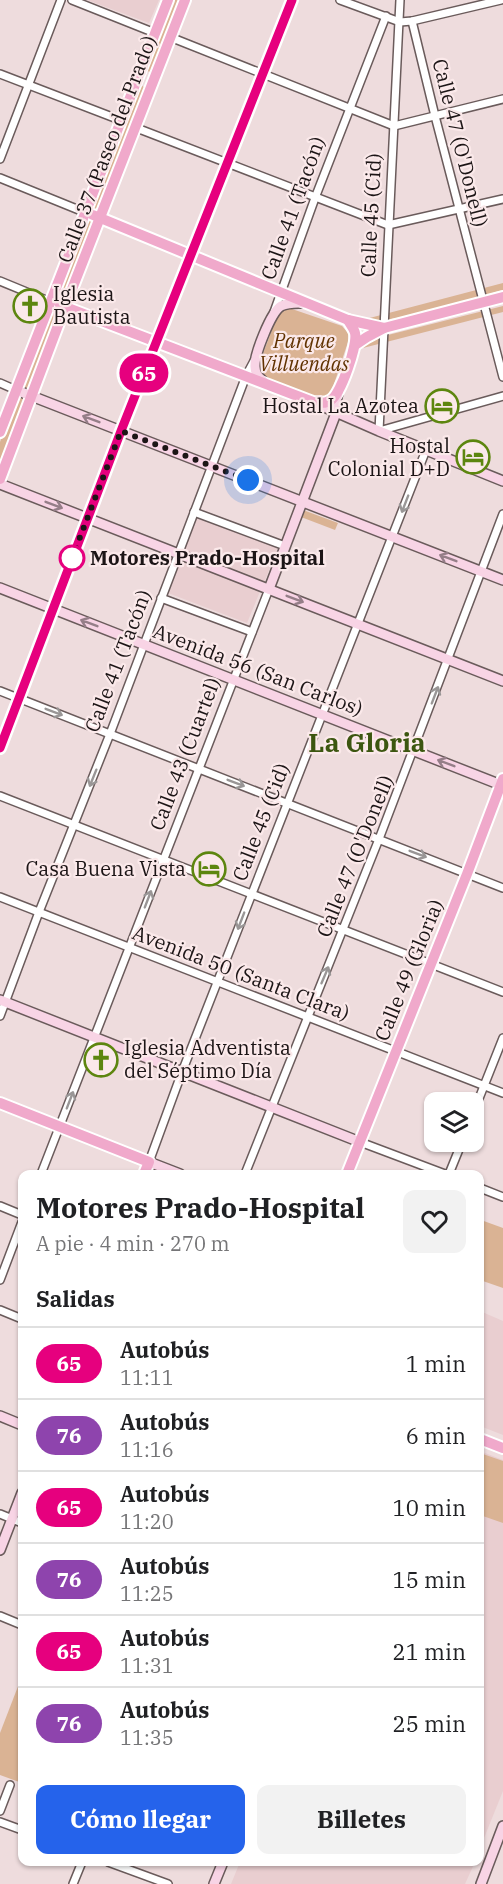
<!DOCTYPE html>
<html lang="es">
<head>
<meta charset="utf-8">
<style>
  body { margin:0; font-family:"IBM Plex Serif",serif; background:#f2f2f2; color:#202124; height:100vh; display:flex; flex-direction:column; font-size:22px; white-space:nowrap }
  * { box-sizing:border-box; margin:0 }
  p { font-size:20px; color:#757577 }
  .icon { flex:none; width:33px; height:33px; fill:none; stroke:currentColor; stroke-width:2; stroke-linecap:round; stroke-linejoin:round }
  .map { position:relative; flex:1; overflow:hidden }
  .panel { position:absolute; left:18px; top:1170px; width:466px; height:696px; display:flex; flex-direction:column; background:#fff; border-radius:12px; box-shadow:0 2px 4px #0004 }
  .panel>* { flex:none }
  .badge { padding:0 12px; border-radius:20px; font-size:21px; line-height:39px }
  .controls { position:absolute; left:424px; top:1092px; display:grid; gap:12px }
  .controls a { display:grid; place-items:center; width:60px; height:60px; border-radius:12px; background:#fff; box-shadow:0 2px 4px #0004; font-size:30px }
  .you { position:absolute; width:30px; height:30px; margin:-15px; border:4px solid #fff; border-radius:50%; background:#1a73e8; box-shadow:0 0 0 9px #1a73e833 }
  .map>.badge { position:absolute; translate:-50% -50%; box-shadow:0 0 0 3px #fff }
  h2 { padding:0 18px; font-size:22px; line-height:54px }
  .round { display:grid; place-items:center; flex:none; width:63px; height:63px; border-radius:12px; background:#f2f2f2 }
  .overview { display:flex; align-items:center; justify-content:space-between; height:102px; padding:0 18px }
  h1 { font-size:28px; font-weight:700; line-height:45px }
  .action { display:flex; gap:12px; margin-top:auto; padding:12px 18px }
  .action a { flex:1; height:69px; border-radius:12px; background:#2563eb; color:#fff; font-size:24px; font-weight:700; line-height:69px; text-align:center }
  .action a+a { background:#f2f2f2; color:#202124 }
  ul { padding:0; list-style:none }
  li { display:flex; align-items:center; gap:18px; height:72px; padding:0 18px; border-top:2px solid #e0e0e0 }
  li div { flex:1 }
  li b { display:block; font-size:22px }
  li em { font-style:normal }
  li .badge { min-width:66px; font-weight:700; text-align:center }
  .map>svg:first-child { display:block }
</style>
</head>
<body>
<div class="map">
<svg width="503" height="1884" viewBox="0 0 503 1884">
  <rect width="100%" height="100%" fill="#eedcdd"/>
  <g fill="#e9ced0">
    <polygon points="87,0 159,0 149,23"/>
    <polygon points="196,517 278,548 264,583 183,551"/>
    <polygon points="181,559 261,589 247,623 168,593"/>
    <polygon points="480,1311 503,1321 503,1435 480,1426"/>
    <polygon points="480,1451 503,1460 503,1791 480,1848"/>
    <polygon points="240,1862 475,1862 465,1884 231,1884"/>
  </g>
  <g fill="#dab394">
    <polygon points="170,0 180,0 152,72 145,71"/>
    <polygon points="140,84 146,89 0,470 0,442"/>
    <path d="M503 283V290C479 296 380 328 362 320Z"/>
    <polygon points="503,306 503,312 363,348 369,341 384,336"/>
    <polygon points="288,309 292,309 342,326 348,333 348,342 331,393 328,396 320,400 267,380 260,373 259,364 277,317 279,313"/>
    <polygon points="303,510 338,523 335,530 301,517"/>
    <polygon points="481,1220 503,1228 503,1288 480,1280"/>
    <polygon points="480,1453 503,1461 503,1523 480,1515"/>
    <polygon points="22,1676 22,1783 0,1775 0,1733"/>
  </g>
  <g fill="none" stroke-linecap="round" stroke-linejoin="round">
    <defs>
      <g id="street">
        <polyline points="72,0 155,33"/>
        <polyline points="340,0 400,22 412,21 501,0"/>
        <polyline points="400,0 379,431 503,396"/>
        <polyline points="412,21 435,116 503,377"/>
        <polyline points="170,37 394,126 503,99"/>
        <polyline points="0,74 120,120"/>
        <polyline points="134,127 388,225 503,199"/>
        <polyline points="0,159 61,0"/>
        <polyline points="0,178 84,212"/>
        <polyline points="0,281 51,302"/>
        <polyline points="274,312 315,198 386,16"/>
        <polyline points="0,383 16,390"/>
        <polyline points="194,512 285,546"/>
        <polyline points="161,598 252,632"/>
        <polyline points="0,691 503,888"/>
        <polyline points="0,748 121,431 292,0"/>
        <polyline points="0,796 503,992"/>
        <polyline points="0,897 503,1093"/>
        <polyline points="0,1016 39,912 110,734 246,376 254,361"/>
        <polyline points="474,1111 503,1038"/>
        <polyline points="360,1142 445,1174"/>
        <polyline points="149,1162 182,1072 426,450"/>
        <polyline points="41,1174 269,589"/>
        <polyline points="245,1174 379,839 503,514"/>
        <polyline points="449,1174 462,1142"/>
        <polyline points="480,1188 503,1197"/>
        <polyline points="0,1206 22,1215"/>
        <polyline points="0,1280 22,1222"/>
        <polyline points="0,1310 22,1319"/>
        <polyline points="0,1514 22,1523"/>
        <polyline points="0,1616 22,1625"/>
        <polyline points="0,1811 10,1785"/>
        <polyline points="0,1822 22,1830"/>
        <polyline points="108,1862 168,1884"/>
        <polyline points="73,1884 82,1862"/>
      </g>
      <g id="secondary">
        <path d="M265 383C260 378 255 375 255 367 254 355 271 312 281 306 289 302 297 303 305 303"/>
        <polyline points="16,390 503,580"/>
        <polyline points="315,403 379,431 503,481"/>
        <polyline points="0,484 503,681"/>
        <polyline points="0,588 501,785"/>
        <polyline points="269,589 336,413 335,406 338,393"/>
        <polyline points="0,1000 360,1142"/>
        <polyline points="149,1162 180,1174"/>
        <polyline points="0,1416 22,1425"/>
        <polyline points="0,1550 22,1493"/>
        <polyline points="214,1884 223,1862"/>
        <polyline points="481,1884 503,1826"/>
      </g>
      <g id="primary">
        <polyline points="93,215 348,320 384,328"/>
        <path d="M60 305 313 402C319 403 325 404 331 400 341 394 358 344 355 333 354 329 350 324 348 320"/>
        <polyline points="355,345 367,337 384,328 503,297"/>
        <polyline points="0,432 168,0"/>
        <polyline points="0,479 65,307 185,0"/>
        <polyline points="0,1103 149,1162 144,1174"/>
        <polyline points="347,1174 467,874 503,779"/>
        <polyline points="480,1439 503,1448"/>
      </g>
    </defs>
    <use href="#street" stroke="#6a5b5b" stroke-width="10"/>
    <use href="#secondary" stroke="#6a5b5b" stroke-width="12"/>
    <use href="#primary" stroke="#fff" stroke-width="14"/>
    <use href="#street" stroke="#fff" stroke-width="7"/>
    <use href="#secondary" stroke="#f8d4e5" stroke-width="9"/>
    <use href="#primary" stroke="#f0a9cb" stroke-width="10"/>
  </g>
  <defs><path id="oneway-shaft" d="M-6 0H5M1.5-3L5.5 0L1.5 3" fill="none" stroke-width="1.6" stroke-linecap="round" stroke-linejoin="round" transform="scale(1.5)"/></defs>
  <g stroke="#957e88">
    <use href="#oneway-shaft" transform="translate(91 419) rotate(-159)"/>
    <use href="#oneway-shaft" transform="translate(54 505) rotate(21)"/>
    <use href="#oneway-shaft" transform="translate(448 558) rotate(-159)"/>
    <use href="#oneway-shaft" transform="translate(295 599) rotate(21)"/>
    <use href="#oneway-shaft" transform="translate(89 623) rotate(-159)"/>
    <use href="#oneway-shaft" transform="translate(446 763) rotate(-159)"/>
  </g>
  <g stroke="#999696">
    <use href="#oneway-shaft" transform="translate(405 504) rotate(111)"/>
    <use href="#oneway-shaft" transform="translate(435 695) rotate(-69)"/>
    <use href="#oneway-shaft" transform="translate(54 712) rotate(21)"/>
    <use href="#oneway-shaft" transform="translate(93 778) rotate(112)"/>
    <use href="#oneway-shaft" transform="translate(236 783) rotate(21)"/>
    <use href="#oneway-shaft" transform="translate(418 854) rotate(21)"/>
    <use href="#oneway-shaft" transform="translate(148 899) rotate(-69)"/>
    <use href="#oneway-shaft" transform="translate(241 921) rotate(111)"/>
    <use href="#oneway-shaft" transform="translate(325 975) rotate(-67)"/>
    <use href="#oneway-shaft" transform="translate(70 1100) rotate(-69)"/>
  </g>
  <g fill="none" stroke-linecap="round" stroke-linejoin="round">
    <defs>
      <polyline id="line" points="0,748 121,431 292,0"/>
    </defs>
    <use href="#line" stroke="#fff" stroke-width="14"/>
    <use href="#line" stroke="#e6007e" stroke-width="9"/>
    <polyline stroke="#1c1516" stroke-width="6" stroke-dasharray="0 10.8" points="72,558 121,431 248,480"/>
  </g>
  <defs>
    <symbol id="church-ring" viewBox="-11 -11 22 22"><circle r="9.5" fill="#fbe9ea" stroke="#5d860f" stroke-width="1.5"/><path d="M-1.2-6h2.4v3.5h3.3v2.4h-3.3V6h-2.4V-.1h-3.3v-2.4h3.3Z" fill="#5d860f"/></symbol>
    <symbol id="hotel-ring" viewBox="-11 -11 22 22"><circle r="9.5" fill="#fbe9ea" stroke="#5d860f" stroke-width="1.5"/><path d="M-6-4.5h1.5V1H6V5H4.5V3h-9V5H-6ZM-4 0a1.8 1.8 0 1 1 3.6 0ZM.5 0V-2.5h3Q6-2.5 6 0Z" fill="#5d860f"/></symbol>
  </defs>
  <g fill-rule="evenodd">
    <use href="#church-ring" x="11" y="287" width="38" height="38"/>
    <use href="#hotel-ring" x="423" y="387" width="38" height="38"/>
    <use href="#hotel-ring" x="454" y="438" width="38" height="38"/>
    <use href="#hotel-ring" x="190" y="850" width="38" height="38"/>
    <use href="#church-ring" x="82" y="1041" width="38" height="38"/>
  </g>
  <circle fill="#fff" stroke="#e6007e" stroke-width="3" cx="72" cy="558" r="12"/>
  <g text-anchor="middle" stroke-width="4.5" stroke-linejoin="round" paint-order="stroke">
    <g font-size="20" fill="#1c1516" stroke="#fbe9ea">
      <text transform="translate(460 143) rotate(76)" y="7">Calle 47 (O'Donell)</text>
      <text transform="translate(107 149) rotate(-69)" y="7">Calle 37 (Paseo del Prado)</text>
      <text transform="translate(293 208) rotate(-70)" y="7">Calle 41 (Tacón)</text>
      <text transform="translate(371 215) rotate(-87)" y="7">Calle 45 (Cid)</text>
      <text transform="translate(118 661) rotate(-69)" y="7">Calle 41 (Tacón)</text>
      <text transform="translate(258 670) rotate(21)" y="7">Avenida 56 (San Carlos)</text>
      <text transform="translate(185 754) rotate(-69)" y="7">Calle 43 (Cuartel)</text>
      <text transform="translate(261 822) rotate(-69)" y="7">Calle 45 (Cid)</text>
      <text transform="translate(355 856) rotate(-68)" y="7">Calle 47 (O'Donell)</text>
      <text transform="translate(409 970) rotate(-68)" y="7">Calle 49 (Gloria)</text>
      <text transform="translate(241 973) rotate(21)" y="7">Avenida 50 (Santa Clara)</text>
    </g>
    <g font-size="20" fill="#1c1516" stroke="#fbe9ea" text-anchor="end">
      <text x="53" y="301" text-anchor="start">Iglesia<tspan x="53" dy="23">Bautista</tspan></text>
      <text x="419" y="413">Hostal La Azotea</text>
      <text x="450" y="453">Hostal<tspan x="450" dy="23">Colonial D+D</tspan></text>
      <text x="186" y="876">Casa Buena Vista</text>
      <text x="124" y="1055" text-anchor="start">Iglesia Adventista<tspan x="124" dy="23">del Séptimo Día</tspan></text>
    </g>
    <g font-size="20" font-style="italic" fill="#613200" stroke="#fbe9ea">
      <text x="304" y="348">Parque<tspan x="304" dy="23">Villuendas</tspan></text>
    </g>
    <g font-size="20" font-weight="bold" fill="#1c1516" stroke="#fbe9ea" text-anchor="start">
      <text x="90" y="565">Motores Prado-Hospital</text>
    </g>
    <g font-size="26" font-weight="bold" fill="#3c5610" stroke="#fbe9ea">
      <text x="367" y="752">La Gloria</text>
    </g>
  </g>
</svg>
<div class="controls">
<a><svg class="icon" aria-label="layers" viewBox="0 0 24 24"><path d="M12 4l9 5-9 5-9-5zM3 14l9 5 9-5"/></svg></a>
</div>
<div class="you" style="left:248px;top:480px"></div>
<b class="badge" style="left:144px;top:373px;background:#e6007e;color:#fff">65</b>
<section class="panel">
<div class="overview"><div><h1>Motores Prado-Hospital</h1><p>A pie · 4 min · 270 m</p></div><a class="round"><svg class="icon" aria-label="heart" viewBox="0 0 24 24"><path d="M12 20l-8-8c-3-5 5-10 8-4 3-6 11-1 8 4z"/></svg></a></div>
<h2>Salidas</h2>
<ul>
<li><span class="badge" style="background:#e6007e;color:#fff">65</span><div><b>Autobús</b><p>11:11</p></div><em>1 min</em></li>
<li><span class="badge" style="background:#8e44ad;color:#fff">76</span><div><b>Autobús</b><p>11:16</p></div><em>6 min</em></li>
<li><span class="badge" style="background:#e6007e;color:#fff">65</span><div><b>Autobús</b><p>11:20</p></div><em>10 min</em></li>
<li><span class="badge" style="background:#8e44ad;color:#fff">76</span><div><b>Autobús</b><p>11:25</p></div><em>15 min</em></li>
<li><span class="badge" style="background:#e6007e;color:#fff">65</span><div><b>Autobús</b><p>11:31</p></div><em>21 min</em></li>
<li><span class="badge" style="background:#8e44ad;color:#fff">76</span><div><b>Autobús</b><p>11:35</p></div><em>25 min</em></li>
</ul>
<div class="action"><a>Cómo llegar</a><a>Billetes</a></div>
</section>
</div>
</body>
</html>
